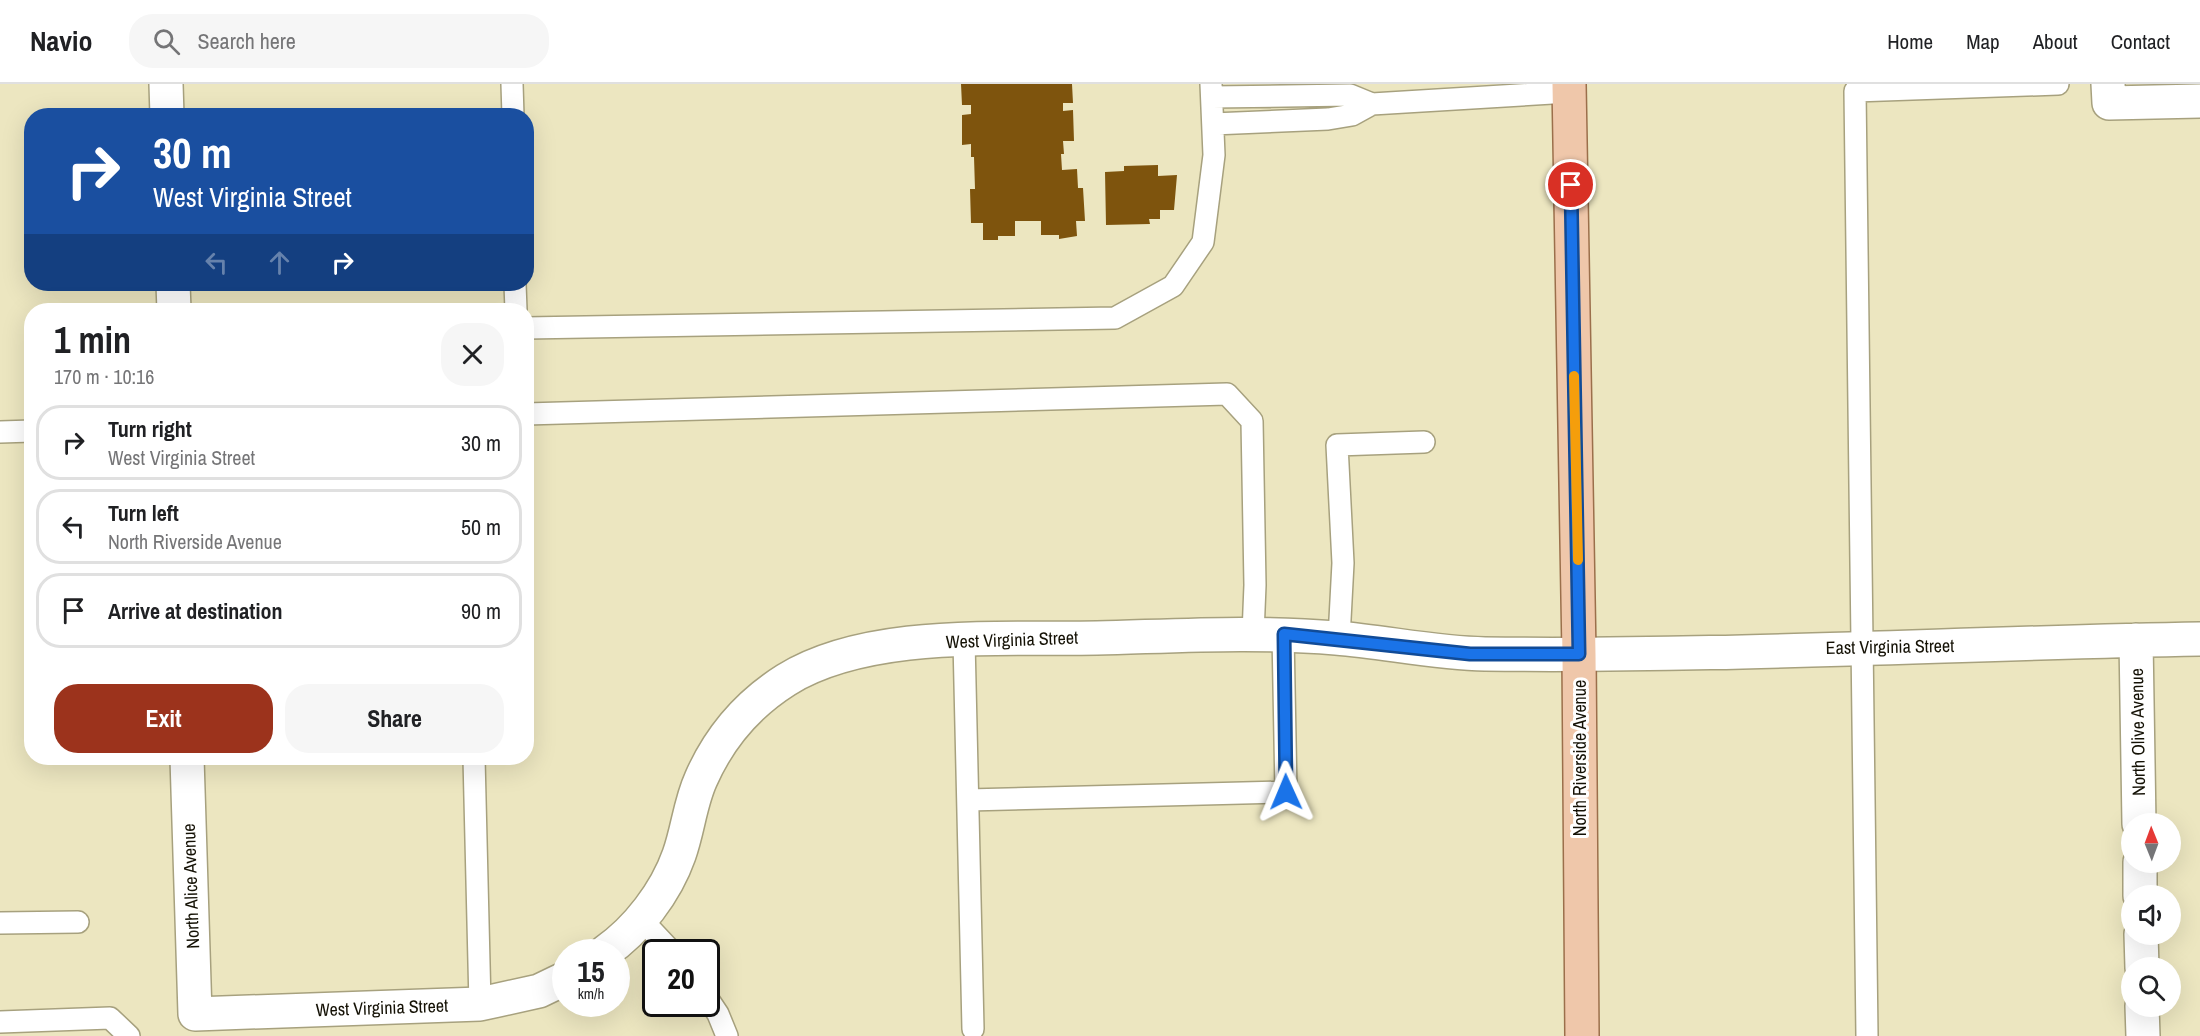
<!DOCTYPE html>
<meta charset="utf-8">
<style>
body{margin:0;font-family:"Archivo Narrow",sans-serif;background:#f6f6f6;color:#202124;height:100vh;display:flex;flex-direction:column;font-size:22px;white-space:nowrap}
*{box-sizing:border-box;margin:0}
p{font-size:20px;color:#757577}
.icon{flex:none;width:33px;height:33px;fill:none;stroke:currentColor;stroke-width:2;stroke-linecap:round;stroke-linejoin:round}
.map{position:relative;flex:1;overflow:hidden}
.panel{position:absolute;left:24px;top:219px;width:510px;height:462px;display:flex;flex-direction:column;background:#fff;border-radius:24px;box-shadow:0 6px 24px #0002}
.panel>*{flex:none}
.guide{position:absolute;left:24px;top:24px;width:510px;height:183px;border-radius:24px;box-shadow:0 6px 24px #0002;background:#1a4fa0;color:#fff;overflow:hidden}
.needle{width:39px;rotate:359deg}
.tools{position:absolute;left:2121px;top:729px;display:grid;gap:12px}
.tools a{display:grid;place-items:center;width:60px;height:60px;border-radius:50%;background:#fff;box-shadow:0 6px 24px #0002;font-size:30px}
.speed{position:absolute;left:552px;top:855px;display:flex;gap:12px;font-size:30px;font-weight:700;text-align:center}
.speed>*{display:grid;place-content:center;width:78px;height:78px;border-radius:50%;background:#fff;box-shadow:0 6px 24px #0002;line-height:1}
.speed small{font-size:15px;font-weight:400}
.speed .limit{border:3px solid #111;border-radius:9px;background:#fff;color:#111}
.pin{position:absolute;display:grid;place-items:center;width:51px;height:51px;color:#fff;margin:-26px;border:3px solid #fff;border-radius:50%;box-shadow:0 2px 6px #0007}
.me{position:absolute;width:66px;margin:-33px;rotate:359deg;stroke-linejoin:round;filter:drop-shadow(0 0 4px #0008)}
.turn{display:flex;align-items:center;gap:21px;height:126px;padding:0 30px;font-size:27px}
.turn .icon{width:78px;height:78px;stroke-width:2.5}
.turn b{display:block;font-size:42px;line-height:51px}
.lanes{display:flex;align-items:center;height:57px;padding:0 30px;background:#0003;justify-content:center;gap:30px;direction:ltr}
.lanes .off{opacity:.35}
.round{display:grid;place-items:center;flex:none;width:63px;height:63px;border-radius:24px;background:#f6f6f6}
.summary{display:flex;align-items:center;justify-content:space-between;height:102px;padding:0 30px}
h1{font-size:36px;font-weight:800;line-height:45px}
.cta{display:flex;gap:12px;margin-top:auto;padding:12px 30px}
.cta a{flex:1;height:69px;border-radius:24px;background:#9c331c;color:#fff;font-size:24px;font-weight:800;line-height:69px;text-align:center}
.cta a+a{background:#f6f6f6;color:#202124}
ul{padding:0;list-style:none}
li{display:flex;align-items:center;gap:18px;height:75px;margin:0 12px 9px;padding:0 18px;border:3px solid #e0e0e0;border-radius:24px}
li div{flex:1}
li b{display:block;font-size:22px}
li em{font-style:normal}
header{display:flex;align-items:center;gap:36px;box-sizing:border-box;height:84px;padding:0 30px;background:#fff;border-bottom:2px solid #e0e0e0}
header strong{font-size:28px}
nav{display:flex;gap:33px;margin-inline-start:auto;font-size:21px}
.search{width:420px;height:54px;background:#f6f6f6;display:flex;align-items:center;gap:15px;box-sizing:border-box;padding:0 21px;border-radius:24px;color:#757577;font-size:22px}
.map>svg:first-child{display:block}
.building{fill:#7e540d}
.lines{fill:none;stroke-linecap:round;stroke-linejoin:round}
.lane-casing{stroke:#a7a17e;stroke-width:24}
.street-casing{stroke:#a7a17e;stroke-width:36}
.primary-casing{stroke:#9b6f4b;stroke-width:36}
.lane{stroke:#fff;stroke-width:21}
.street{stroke:#fff;stroke-width:33}
.primary{stroke:#efc7aa;stroke-width:33}
.route-casing{stroke:#114b97;stroke-width:15}
.route{stroke:#1a73e8;stroke-width:10}
.slow{stroke:#f59e0b;stroke-width:10}
.labels{text-anchor:middle;stroke-width:6;stroke-linejoin:round;paint-order:stroke}
.street-label{font-size:18px;fill:#141105;stroke:#fff}
</style>
<header>
<strong>Navio</strong>
<div class="search"><svg class="icon" aria-label="search" viewBox="0 0 24 24"><circle cx="10" cy="10" r="6"/><path d="M15 15l6 6"/></svg>Search here</div>
<nav><a>Home</a><a>Map</a><a>About</a><a>Contact</a></nav>
</header>
<div class="map">
<svg width="2200" height="952" viewBox="0 0 2200 952">
<rect width="100%" height="100%" fill="#ece6c0"/>
<path class="building" d="M961,0H1072L1073,19H1063V27L1073,26L1074,57H1063L1064,70H1061L1062,86L1077,85L1078,104H1083L1085,137H1076L1077,152L1059,155V151H1041V137H1015V152H998V156H983V139H971L970,105H975L974,73H971V60L962,61V31L971,30V21H962Z
M1158,81V92L1177,91L1174,126H1160V135H1149L1150,140L1106,141L1105,88L1124,87V82Z"/>
<g class="lines">
<g class="lane-casing">
<path id="lane" d="M512,0L513,32
M1212,13L1350,11L1372,20
M1213,40L1328,35L1352,31L1372,20L1569,8
M515,200L516,226
M526,244L1115,234L1173,202L1203,158L1214,71L1211,0
M526,330L1227,310L1252,337L1255,501L1253,550
M0,348L32,347
M1339,554L1343,479L1337,361L1424,358
M964,557L973,945
M474,674L480,920
M968,716L1286,708L1283,550
M641,835L672,868
M0,839L78,838
M706,912L718,930L727,952
M0,938L110,934L129,952
M1867,952L1855,7L2058,0"/>
</g>
<g class="street-casing">
<path id="street" d="M166,0L167,32
M2108,0L2109,19L2200,17
M173,200L174,226
M2136,556L2139,740
M187,674L195,930L480,920L539,907L566,894
M2140,778V812
M2141,850L2142,884
M605,868C637,846 666,808 679,771C688,746 690,719 701,695C719,654 748,620 786,596C868,545 1003,556 1097,554C1177,552 1256,547 1336,554C1385,558 1435,569 1485,570C1723,573 1962,559 2200,555
M2142,922L2143,952"/>
</g>
<g class="primary-casing">
<path id="primary" d="M1569,0L1579,570L1582,952"/>
</g>
<use href="#lane" class="lane"/>
<use href="#street" class="street"/>
<use href="#primary" class="primary"/>
</g>
<g class="lines">
<g class="route-casing">
<path id="route" d="M1286,708L1284,550L1470,570H1579L1571,101"/>
</g>
<use href="#route" class="route"/>
<path class="slow" d="M1574,292L1578,476"/>
</g>
<g class="labels">
<g class="street-label">
<text transform="translate(1012 556) rotate(-2)" y="6">West Virginia Street</text>
<text transform="translate(1890 563) rotate(-1)" y="6">East Virginia Street</text>
<text transform="translate(2138 648) rotate(-91)" y="6">North Olive Avenue</text>
<text transform="translate(1580 674) rotate(-90)" y="6">North Riverside Avenue</text>
<text transform="translate(191 802) rotate(-92)" y="6">North Alice Avenue</text>
<text transform="translate(382 924) rotate(-2)" y="6">West Virginia Street</text>
</g>
</g>
</svg>
<div class="tools">
<a><svg class="needle" viewBox="-14 -14 28 28"><path d="M0-13l5 13h-10z" fill="#e53935"/><path d="M0 13l5-13h-10z" fill="#757577"/></svg></a>
<a><svg class="icon" aria-label="sound" viewBox="0 0 24 24"><path d="M4 9h4l5-4v14l-5-4H4zM17 9q2 3 0 6"/></svg></a>
<a><svg class="icon" aria-label="search" viewBox="0 0 24 24"><circle cx="10" cy="10" r="6"/><path d="M15 15l6 6"/></svg></a>
</div>
<div class="speed"><div>15<small>km/h</small></div><div class="limit">20</div></div>
<div class="pin" style="left:1571px;top:101px;background:#d93025"><svg class="icon" aria-label="arrive" viewBox="0 0 24 24"><path d="M6 21V4h12l-3 4 3 4H6"/></svg></div>
<svg class="me" style="left:1286px;top:708px" viewBox="-20 -20 40 40"><path d="M0-17L14 15 0 8-14 15z" fill="#1a73e8" stroke="#fff" stroke-width="4"/></svg>
<div class="guide">
<div class="turn"><svg class="icon" aria-label="right" viewBox="0 0 24 24"><path d="M7 20v-9h11M14 6l5 5-5 5"/></svg><div><b>30 m</b>West Virginia Street</div></div>
<div class="lanes"><svg class="icon off" aria-label="left" viewBox="0 0 24 24"><path d="M17 20v-9H6M10 6l-5 5 5 5"/></svg><svg class="icon off" aria-label="ahead" viewBox="0 0 24 24"><path d="M12 20V5M6 11l6-6 6 6"/></svg><svg class="icon" aria-label="right" viewBox="0 0 24 24"><path d="M7 20v-9h11M14 6l5 5-5 5"/></svg></div>
</div>
<section class="panel">
<div class="summary"><div><h1>1 min</h1><p>170 m · 10:16</p></div><a class="round"><svg class="icon" aria-label="close" viewBox="0 0 24 24"><path d="M6 6l12 12M18 6L6 18"/></svg></a></div>
<ul>
<li><svg class="icon" aria-label="right" viewBox="0 0 24 24"><path d="M7 20v-9h11M14 6l5 5-5 5"/></svg><div><b>Turn right</b><p>West Virginia Street</p></div><em>30 m</em></li>
<li><svg class="icon" aria-label="left" viewBox="0 0 24 24"><path d="M17 20v-9H6M10 6l-5 5 5 5"/></svg><div><b>Turn left</b><p>North Riverside Avenue</p></div><em>50 m</em></li>
<li><svg class="icon" aria-label="arrive" viewBox="0 0 24 24"><path d="M6 21V4h12l-3 4 3 4H6"/></svg><div><b>Arrive at destination</b></div><em>90 m</em></li>
</ul>
<div class="cta"><a>Exit</a><a>Share</a></div>
</section>
</div>
